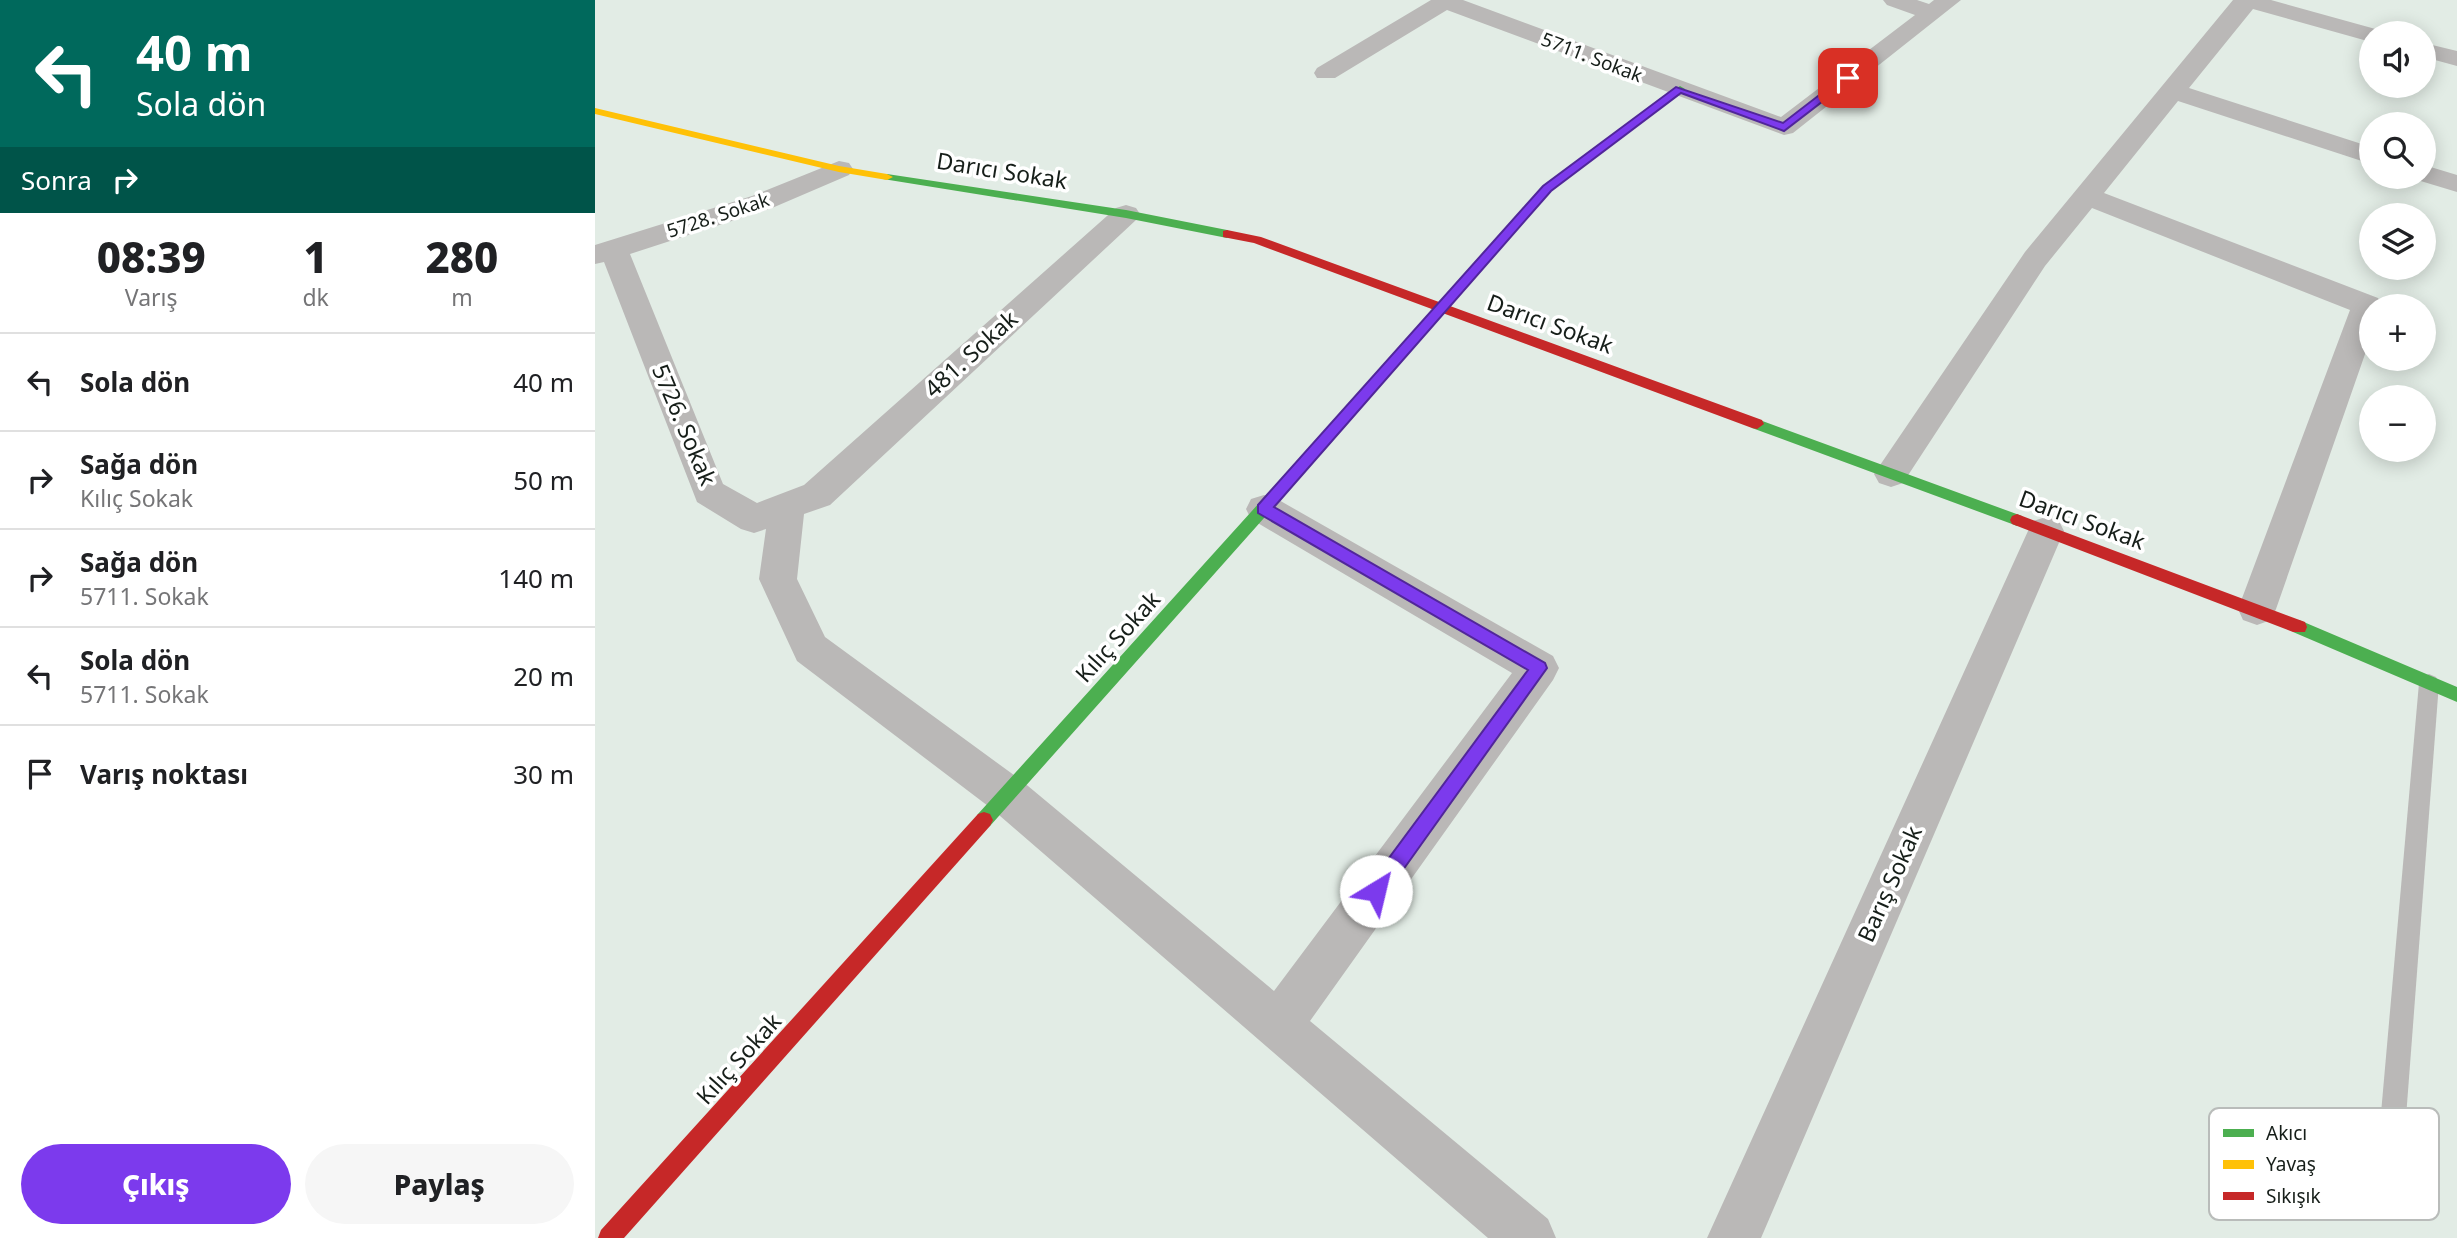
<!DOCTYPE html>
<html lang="tr">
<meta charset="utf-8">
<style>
body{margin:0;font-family:"Noto Sans",sans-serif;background:#f6f6f6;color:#202124;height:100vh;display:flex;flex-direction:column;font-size:26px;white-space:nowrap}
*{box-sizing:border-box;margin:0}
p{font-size:23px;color:#757577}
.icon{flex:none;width:38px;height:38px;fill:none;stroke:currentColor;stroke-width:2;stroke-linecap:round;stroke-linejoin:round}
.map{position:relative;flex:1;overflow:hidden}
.side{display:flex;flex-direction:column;background:#fff;width:595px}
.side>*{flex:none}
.banner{background:#00695c;color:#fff;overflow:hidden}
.buttons{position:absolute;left:1764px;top:21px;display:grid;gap:14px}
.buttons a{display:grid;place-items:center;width:77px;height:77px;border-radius:50%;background:#fff;box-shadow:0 4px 18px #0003;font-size:35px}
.pin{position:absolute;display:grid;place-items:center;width:60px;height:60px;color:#fff;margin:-30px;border-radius:14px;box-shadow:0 4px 10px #0006}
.me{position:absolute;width:77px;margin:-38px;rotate:36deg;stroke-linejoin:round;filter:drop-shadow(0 0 5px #0008)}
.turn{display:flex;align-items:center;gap:24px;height:147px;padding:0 21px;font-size:32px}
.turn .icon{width:91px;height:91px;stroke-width:2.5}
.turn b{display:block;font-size:49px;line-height:60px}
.then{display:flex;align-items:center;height:66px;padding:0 21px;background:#0003;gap:14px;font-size:26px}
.eta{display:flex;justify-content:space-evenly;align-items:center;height:119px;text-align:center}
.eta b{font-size:42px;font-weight:800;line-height:49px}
.primary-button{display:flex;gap:14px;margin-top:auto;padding:14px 21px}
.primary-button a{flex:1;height:80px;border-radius:42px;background:#7c3aed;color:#fff;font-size:28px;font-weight:800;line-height:80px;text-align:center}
.primary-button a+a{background:#f6f6f6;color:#202124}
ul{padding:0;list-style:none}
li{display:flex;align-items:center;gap:21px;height:98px;padding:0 21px;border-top:2px solid #e0e0e0}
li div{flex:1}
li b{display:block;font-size:26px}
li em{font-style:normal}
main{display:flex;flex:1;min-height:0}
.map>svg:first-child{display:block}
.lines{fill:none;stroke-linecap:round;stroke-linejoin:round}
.lane{fill:#bab8b7;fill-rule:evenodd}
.street{fill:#bab8b7;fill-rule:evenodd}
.fast{fill:#4caf50;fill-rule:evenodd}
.slow{fill:#ffc107;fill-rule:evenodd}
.jam{fill:#c62828;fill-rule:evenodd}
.route{fill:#7c3aed;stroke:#51269a;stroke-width:2}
.labels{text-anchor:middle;stroke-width:7;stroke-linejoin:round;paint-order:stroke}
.far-street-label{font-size:19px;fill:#161e19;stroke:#fff}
.street-label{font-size:23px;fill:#161e19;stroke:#fff}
.key{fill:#fff;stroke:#b9bcba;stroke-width:2}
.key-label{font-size:19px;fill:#161e19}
</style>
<main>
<section class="side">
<div class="banner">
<div class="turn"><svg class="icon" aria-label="left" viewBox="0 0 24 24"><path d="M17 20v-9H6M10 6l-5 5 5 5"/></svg><div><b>40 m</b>Sola dön</div></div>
<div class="then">Sonra<svg class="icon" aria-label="right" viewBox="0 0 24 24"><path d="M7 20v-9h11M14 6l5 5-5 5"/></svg></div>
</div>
<div class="eta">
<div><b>08:39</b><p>Varış</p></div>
<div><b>1</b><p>dk</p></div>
<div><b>280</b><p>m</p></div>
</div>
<ul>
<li><svg class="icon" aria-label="left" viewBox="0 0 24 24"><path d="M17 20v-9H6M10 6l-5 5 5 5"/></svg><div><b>Sola dön</b></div><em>40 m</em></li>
<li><svg class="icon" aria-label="right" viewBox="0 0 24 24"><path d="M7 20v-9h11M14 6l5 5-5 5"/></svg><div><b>Sağa dön</b><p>Kılıç Sokak</p></div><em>50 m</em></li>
<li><svg class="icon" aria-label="right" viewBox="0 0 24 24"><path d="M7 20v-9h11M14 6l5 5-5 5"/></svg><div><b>Sağa dön</b><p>5711. Sokak</p></div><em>140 m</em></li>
<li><svg class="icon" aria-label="left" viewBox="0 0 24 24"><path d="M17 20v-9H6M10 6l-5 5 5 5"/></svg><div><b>Sola dön</b><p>5711. Sokak</p></div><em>20 m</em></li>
<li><svg class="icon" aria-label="arrive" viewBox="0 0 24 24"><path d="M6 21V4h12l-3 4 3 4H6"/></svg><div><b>Varış noktası</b></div><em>30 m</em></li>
</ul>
<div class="primary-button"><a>Çıkış</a><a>Paylaş</a></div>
</section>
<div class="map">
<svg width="1862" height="1238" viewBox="0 0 1862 1238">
<rect width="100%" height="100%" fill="#e2ece5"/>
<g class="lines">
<path class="lane" d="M1834,674L1841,677L1844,683L1807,1170L1803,1179L1794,1183L1785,1179L1781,1170L1824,683L1827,677Z"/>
<path class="street" d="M836,0H868L1186,117L1320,15L1292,5L1288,0H1322L1334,4L1339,0H1366L1198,133L1189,135L852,10L740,78H722L719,73L722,68Z
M1638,0H1676L1784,30L1787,33H1776V42L1658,9L1594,88L1776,147V164L1583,101L1509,193L1783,298L1787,305L1776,306V337L1681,609L1676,620L1662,625L1648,620L1643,609L1755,310L1497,208L1450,266L1308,483L1296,487L1284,483L1279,474L1430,252Z
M1829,43L1862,51V66L1829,57Z
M244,161L254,163L258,169L254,175L177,208L35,254L128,484L162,503L209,485L521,208L531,205L541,208L545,214L541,220L235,505L209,514L202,579L230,637L427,781L679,991L917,673L656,519L651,509L656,499L669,495L682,499L958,656L964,668L958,680L715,1021L953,1219L961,1238H893L397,809L202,661L164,579L171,529L159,533L146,529L102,502L9,262L0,264V245L157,196Z
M1829,165L1862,175V192L1819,179L1818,177H1829Z
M1451,517L1464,521L1469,531L1166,1238H1112L1433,531L1438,521Z"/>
<path class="fast" d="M1085,86L1090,89L1089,91L1015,146H1007V142Z
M292,174L531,210L632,230L638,234L632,238L531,218L288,179V175Z
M1162,419L1427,516L1429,520L1422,526L1417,524L1157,428L1155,424L1157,420Z
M736,428L743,433L741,437L395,826L389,828L383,826L380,820L383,814L731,429Z
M1704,620L1862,687V702L1698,632L1696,627L1698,622Z"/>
<path class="slow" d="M0,108L244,166L292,174L298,177L292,180L244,172L0,114Z
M1007,142L1016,144L956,190L741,437H731L729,433L731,429L948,186Z"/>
<path class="jam" d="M632,230L666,237L1167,420L1169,424L1162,429L1157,428L659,243L628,237V231Z
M1422,514L1710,622L1712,627L1710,632H1698L1417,524L1415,520L1417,516Z
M389,812L395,814L398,820L395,826L29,1238H3L6,1230L383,814Z"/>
</g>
<path class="route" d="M1249,76L1258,78L1189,131L1086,93L956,191L679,507L950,663L952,668L788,898L781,900L774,898L772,891L774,885L933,670L663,513V505L948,186L1081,87L1188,123Z"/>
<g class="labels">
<g class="far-street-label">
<text transform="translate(997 57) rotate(21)" y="7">5711. Sokak</text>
<text transform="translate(123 215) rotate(-18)" y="7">5728. Sokak</text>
</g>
<g class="street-label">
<text transform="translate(407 171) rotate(9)" y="8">Darıcı Sokak</text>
<text transform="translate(955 324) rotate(20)" y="8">Darıcı Sokak</text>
<text transform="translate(376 354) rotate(-42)" y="8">481. Sokak</text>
<text transform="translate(89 425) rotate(67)" y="8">5726. Sokak</text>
<text transform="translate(1487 520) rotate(20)" y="8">Darıcı Sokak</text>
<text transform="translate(523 637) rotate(-48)" y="8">Kılıç Sokak</text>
<text transform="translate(1295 884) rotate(-66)" y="8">Barış Sokak</text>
<text transform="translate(144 1059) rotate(-48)" y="8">Kılıç Sokak</text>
</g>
</g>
<rect x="1614" y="1108" width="230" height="112" rx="10" class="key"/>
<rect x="1628" y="1129" width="31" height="8" fill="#4caf50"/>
<rect x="1628" y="1160" width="31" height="9" fill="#ffc107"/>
<rect x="1628" y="1192" width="31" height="8" fill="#c62828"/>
<g class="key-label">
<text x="1671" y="1140">Akıcı</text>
<text x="1671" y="1171">Yavaş</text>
<text x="1671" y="1203">Sıkışık</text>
</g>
</svg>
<div class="buttons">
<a><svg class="icon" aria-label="sound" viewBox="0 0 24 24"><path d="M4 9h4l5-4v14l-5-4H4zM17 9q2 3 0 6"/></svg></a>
<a><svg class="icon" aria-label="search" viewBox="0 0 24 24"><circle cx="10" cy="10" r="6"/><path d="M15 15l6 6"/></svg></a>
<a><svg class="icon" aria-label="layers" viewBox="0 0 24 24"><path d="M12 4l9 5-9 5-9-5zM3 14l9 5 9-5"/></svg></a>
<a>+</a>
<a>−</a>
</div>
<div class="pin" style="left:1253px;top:78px;background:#d93025"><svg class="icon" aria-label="arrive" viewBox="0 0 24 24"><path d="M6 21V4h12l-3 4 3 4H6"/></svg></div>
<svg class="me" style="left:781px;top:891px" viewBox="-20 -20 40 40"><circle r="19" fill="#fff"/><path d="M0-13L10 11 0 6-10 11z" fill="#7c3aed"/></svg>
</div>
</main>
